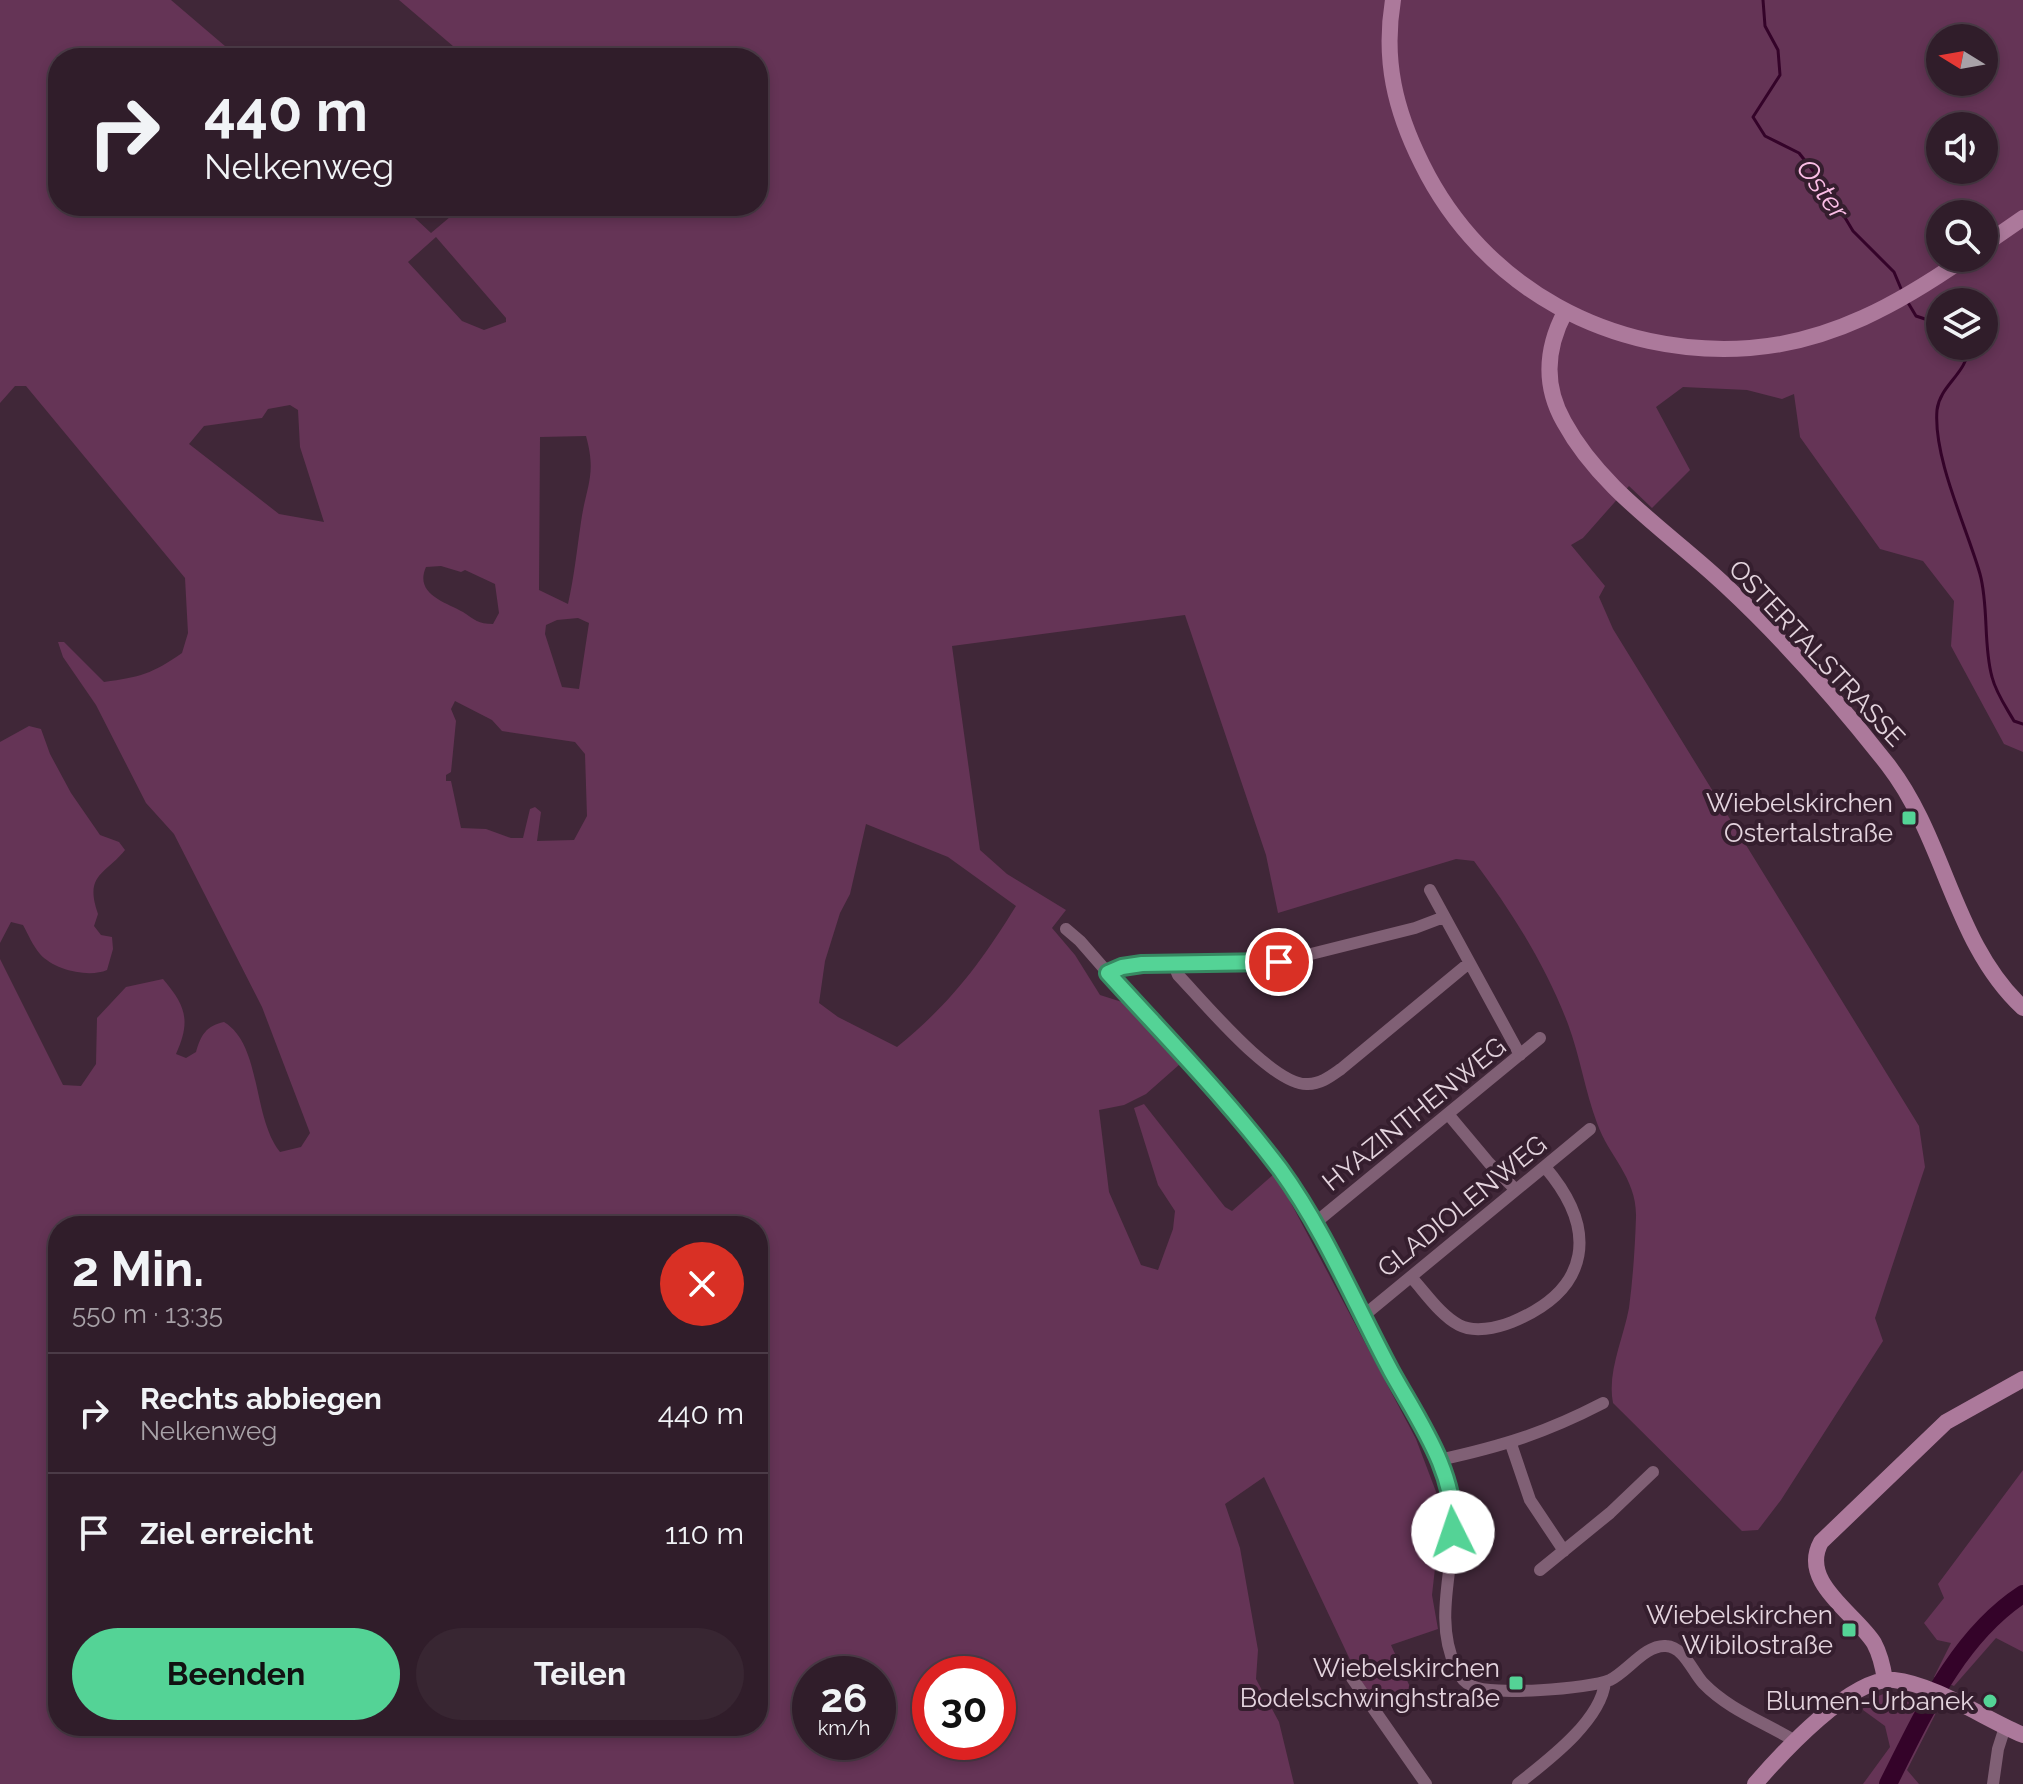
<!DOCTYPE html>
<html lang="de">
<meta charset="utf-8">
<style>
body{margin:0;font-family:Raleway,sans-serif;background:#382632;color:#f1f3f6;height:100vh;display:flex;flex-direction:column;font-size:30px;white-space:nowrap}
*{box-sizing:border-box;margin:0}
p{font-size:26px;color:#a8a2a8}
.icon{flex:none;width:44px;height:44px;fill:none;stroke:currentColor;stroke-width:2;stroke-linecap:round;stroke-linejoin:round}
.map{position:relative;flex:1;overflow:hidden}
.details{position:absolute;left:48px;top:1216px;width:720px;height:520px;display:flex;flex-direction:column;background:#301d2a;border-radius:32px;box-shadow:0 4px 12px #0003,0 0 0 2px #4b3b47}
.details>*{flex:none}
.top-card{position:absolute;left:48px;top:48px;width:720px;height:168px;border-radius:32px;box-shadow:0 4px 12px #0003,0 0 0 2px #4b3b47;background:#301d2a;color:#f1f3f6;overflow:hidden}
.needle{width:52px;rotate:281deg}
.fabs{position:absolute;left:1926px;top:24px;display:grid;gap:16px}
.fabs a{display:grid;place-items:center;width:72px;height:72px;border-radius:50%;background:#301d2a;box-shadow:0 4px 12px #0003,0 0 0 2px #4b3b47;font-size:40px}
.speed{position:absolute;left:792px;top:1656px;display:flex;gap:16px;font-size:40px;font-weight:700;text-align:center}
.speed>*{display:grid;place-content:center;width:104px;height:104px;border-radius:50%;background:#301d2a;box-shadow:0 4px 12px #0003,0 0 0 2px #4b3b47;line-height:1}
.speed small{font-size:20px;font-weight:400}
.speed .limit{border:12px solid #d22;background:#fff;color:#111}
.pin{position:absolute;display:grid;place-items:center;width:68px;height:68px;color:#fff;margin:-34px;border:4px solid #fff;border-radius:50%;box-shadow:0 2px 8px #0007}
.me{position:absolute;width:88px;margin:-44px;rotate:356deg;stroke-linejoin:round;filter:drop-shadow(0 0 6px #0008)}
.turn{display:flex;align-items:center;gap:28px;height:168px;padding:0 24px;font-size:36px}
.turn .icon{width:104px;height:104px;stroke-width:2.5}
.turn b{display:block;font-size:56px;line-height:68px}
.round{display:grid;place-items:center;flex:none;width:84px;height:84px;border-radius:42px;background:#382632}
.head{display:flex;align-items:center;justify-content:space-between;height:136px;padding:0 24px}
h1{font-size:48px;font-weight:700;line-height:60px}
.button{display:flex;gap:16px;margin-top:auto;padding:16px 24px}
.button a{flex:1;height:92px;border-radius:48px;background:#54d396;color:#111;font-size:32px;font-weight:700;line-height:92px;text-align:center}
.button a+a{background:#382632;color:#f1f3f6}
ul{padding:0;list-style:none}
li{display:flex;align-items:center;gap:24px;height:120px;padding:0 24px;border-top:2px solid #4b3b47}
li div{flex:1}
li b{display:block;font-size:30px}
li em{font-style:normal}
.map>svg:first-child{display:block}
.green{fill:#653456;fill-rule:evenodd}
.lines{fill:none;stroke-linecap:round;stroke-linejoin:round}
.stream{stroke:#340329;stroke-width:3}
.river{stroke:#340329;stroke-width:18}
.street{stroke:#806075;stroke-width:12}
.secondary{stroke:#ac799b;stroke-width:16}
.route-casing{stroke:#378962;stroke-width:20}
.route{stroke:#54d396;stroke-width:14}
.poi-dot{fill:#54d396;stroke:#351e2e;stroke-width:3}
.labels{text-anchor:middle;stroke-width:8;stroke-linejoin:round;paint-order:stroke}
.street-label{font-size:26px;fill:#e4d4de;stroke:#351e2e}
.poi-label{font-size:26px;fill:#e4d4de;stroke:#351e2e;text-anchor:end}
.water-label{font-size:28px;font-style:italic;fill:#fbbee6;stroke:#351e2e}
</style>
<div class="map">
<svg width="2023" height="1784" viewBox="0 0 2023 1784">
<rect width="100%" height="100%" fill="#402738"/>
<path class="green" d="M0,0H171L239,58H58V206H402L431,233L463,206H758V58H467L399,0H2023V752L2004,744L1951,646L1954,601L1923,561L1880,549L1800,437L1794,394L1782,399L1747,390L1683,387L1656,407L1690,470L1652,508L1629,486L1583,538L1571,545L1605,586L1599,597L1613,629L1919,1126L1925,1167L1875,1318L1883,1341L1781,1500L1758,1530L1742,1531L1613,1403C1607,1372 1623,1340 1629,1308C1633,1278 1635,1247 1636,1217C1637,1178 1609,1157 1597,1123C1585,1091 1580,1056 1568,1024C1545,964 1512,912 1474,861L1456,859L1278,913L1266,855L1185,615L952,646L980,850L1007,874L1066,910L1052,928L1075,955L1100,995L1122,1002L1180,1064L1146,1094L1124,1105L1099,1110L1109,1192L1141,1265L1158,1270L1173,1229L1175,1211L1158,1185L1134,1108L1144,1104L1225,1207L1232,1211L1275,1173L1416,1439L1446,1518L1435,1568L1432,1595L1438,1629L1391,1645L1415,1698L1388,1709L1361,1683L1264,1477L1225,1504L1240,1548L1258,1650L1256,1679L1279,1722L1294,1784H0V959L63,1085L81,1086L96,1064L97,1018L126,987L163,979C186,1006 191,1021 176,1054L186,1058L196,1052C201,1035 206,1026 224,1022C262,1045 252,1117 280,1152L301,1147L310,1133L262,1007L174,834L146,803L96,705L63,657L58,642H64L104,682C140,677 152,674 182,653L188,633L185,578L26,386H15L0,403ZM1940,38H1984V82H1940ZM1940,126H1984V170H1940ZM1940,214H1984V258H1940ZM436,237L506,318V322L484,330L462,321L408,262ZM1940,302H1984V346H1940ZM290,405L298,410L300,447L324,522L279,514L189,444L204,426L262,418L268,409ZM586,436C597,475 586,486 581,522C577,549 574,578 568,604L539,590L540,437ZM441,566L461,572L465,570L495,584L499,613L493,624C478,624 475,620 463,612C445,602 414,594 426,567ZM578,618L589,623L579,689L562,687L545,634L546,625L557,620ZM455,701L492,720L502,731L575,742L585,754L587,816L574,840L537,841L541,812L535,807L530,809L523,838H511L486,829L461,828L451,781H446V775L451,772L456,721L451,709ZM866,824L948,857L1016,906C980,964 951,1003 897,1047L838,1017L819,1003L825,961L840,913L850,894ZM58,1226H758V1726H58ZM810,1674H878V1742H810ZM930,1674H998V1742H930Z
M29,726L41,729L50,754L71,793L100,835L119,842L125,850C105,875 84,874 98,914L94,926L101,935L112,937L113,949L107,970C89,978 54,970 40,954C33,946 28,934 23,925L11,922L0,943V742Z
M2023,1470V1652L1996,1638L1954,1686L1934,1677L1951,1643L1937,1640L1924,1623L1944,1598L1938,1584Z
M1888,1692L1916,1698L1938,1709L1907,1770L1919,1784H1863L1890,1747L1885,1726L1863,1710L1864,1702Z"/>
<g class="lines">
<path class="stream" d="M1763,0L1765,26L1778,50L1780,75L1753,117L1765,136L1799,153L1829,191L1853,231L1894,272L1902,291
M1907,301L1916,316L1940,324
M1968,346C1969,373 1940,384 1937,410C1933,458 1967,528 1980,574C1989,607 1983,645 1992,677C1996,693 2006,707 2014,721L2023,724"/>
<path class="river" d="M1888,1784C1922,1717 1957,1637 2023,1594"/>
<path class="street" d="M1430,890L1520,1055
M1066,929L1080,941L1280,1170L1315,1223L1439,1460C1446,1479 1454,1498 1454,1518C1454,1568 1433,1620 1456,1668C1459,1675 1464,1683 1472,1686C1491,1696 1589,1689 1610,1680C1627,1672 1646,1644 1666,1646C1684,1647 1692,1671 1703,1683C1729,1710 1764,1722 1795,1741
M1173,963L1178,975C1203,1001 1274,1087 1308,1084C1321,1084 1331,1076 1341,1069L1469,963
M1108,973L1142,964L1279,962L1415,928L1444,917
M1448,1114L1489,1163L1516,1190
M1315,1223L1540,1038
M1411,1277C1425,1292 1440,1315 1459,1325C1474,1333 1497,1328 1512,1322C1592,1289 1598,1229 1545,1167
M1362,1317L1590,1129
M1511,1444L1530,1500L1564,1551
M1439,1460C1503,1446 1545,1433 1603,1403
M1540,1570L1610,1513L1653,1472
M1352,1678L1426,1784
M1518,1784C1547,1761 1601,1721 1605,1682
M1993,1784L1998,1749L2005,1727"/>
<path class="secondary" d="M1393,0C1383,60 1395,110 1422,164C1483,288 1612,358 1750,348C1831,342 1900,303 1965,258
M1984,245L2023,218
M1565,312C1546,348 1543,385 1564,422C1601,490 1670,533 1725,585C1781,637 1841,705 1888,765C1946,840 1953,943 2023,1008
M1885,1680C1883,1667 1880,1654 1874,1643C1855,1613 1799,1582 1821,1542L1946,1422L2023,1379
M1755,1784C1781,1754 1852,1676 1894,1680C1934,1684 1985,1719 2023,1735"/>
</g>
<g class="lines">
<g class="route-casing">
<path id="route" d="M1279,962L1142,964L1122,967L1108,973C1166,1037 1228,1100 1280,1169C1325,1231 1355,1304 1391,1371C1418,1420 1457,1473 1453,1532"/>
</g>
<use href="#route" class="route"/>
</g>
<g class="poi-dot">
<rect x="1901" y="810" width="16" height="16" rx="4"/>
<rect x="1841" y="1622" width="16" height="16" rx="4"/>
<rect x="1508" y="1675" width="16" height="16" rx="4"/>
<circle cx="1990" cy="1701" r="8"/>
</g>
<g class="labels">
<g class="street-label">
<text transform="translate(1817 653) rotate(47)" y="9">OSTERTALSTRASSE</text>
<text transform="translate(1414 1114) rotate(-39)" y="9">HYAZINTHENWEG</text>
<text transform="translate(1462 1206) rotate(-39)" y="9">GLADIOLENWEG</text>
</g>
<g class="poi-label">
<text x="1893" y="812">Wiebelskirchen<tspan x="1893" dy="30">Ostertalstraße</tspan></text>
<text x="1833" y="1624">Wiebelskirchen<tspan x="1833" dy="30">Wibilostraße</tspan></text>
<text x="1500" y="1677">Wiebelskirchen<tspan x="1500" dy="30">Bodelschwinghstraße</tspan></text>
<text x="1974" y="1710">Blumen-Urbanek</text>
</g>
<g class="water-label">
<text transform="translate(1823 189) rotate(54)" y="10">Oster</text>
</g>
</g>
</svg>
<div class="fabs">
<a><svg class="needle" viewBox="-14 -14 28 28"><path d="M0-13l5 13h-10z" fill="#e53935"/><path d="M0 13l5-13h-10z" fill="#a8a2a8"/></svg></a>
<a><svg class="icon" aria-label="sound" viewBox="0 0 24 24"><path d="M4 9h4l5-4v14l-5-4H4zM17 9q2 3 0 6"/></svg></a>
<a><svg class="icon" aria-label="search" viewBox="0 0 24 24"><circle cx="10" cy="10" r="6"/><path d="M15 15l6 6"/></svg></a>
<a><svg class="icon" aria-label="layers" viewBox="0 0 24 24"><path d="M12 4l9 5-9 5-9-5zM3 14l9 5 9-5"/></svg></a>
</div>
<div class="speed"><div>26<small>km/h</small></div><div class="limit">30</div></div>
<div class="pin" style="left:1279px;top:962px;background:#d93025"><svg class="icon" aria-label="arrive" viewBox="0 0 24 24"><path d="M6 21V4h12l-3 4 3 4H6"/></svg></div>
<svg class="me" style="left:1453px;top:1532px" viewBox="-20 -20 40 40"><circle r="19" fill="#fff"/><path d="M0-13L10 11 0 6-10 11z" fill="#54d396"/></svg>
<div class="top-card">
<div class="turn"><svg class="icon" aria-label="right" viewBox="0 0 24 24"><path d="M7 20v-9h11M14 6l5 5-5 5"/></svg><div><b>440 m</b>Nelkenweg</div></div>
</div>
<section class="details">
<div class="head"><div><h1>2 Min.</h1><p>550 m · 13:35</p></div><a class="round" style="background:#d93025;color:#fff"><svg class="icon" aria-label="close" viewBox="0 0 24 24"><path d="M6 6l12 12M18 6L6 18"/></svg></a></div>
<ul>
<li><svg class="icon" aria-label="right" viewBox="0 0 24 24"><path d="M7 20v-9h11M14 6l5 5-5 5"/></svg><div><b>Rechts abbiegen</b><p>Nelkenweg</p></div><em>440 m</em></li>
<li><svg class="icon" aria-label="arrive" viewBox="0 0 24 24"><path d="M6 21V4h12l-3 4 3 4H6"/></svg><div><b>Ziel erreicht</b></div><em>110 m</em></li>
</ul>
<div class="button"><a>Beenden</a><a>Teilen</a></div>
</section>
</div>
